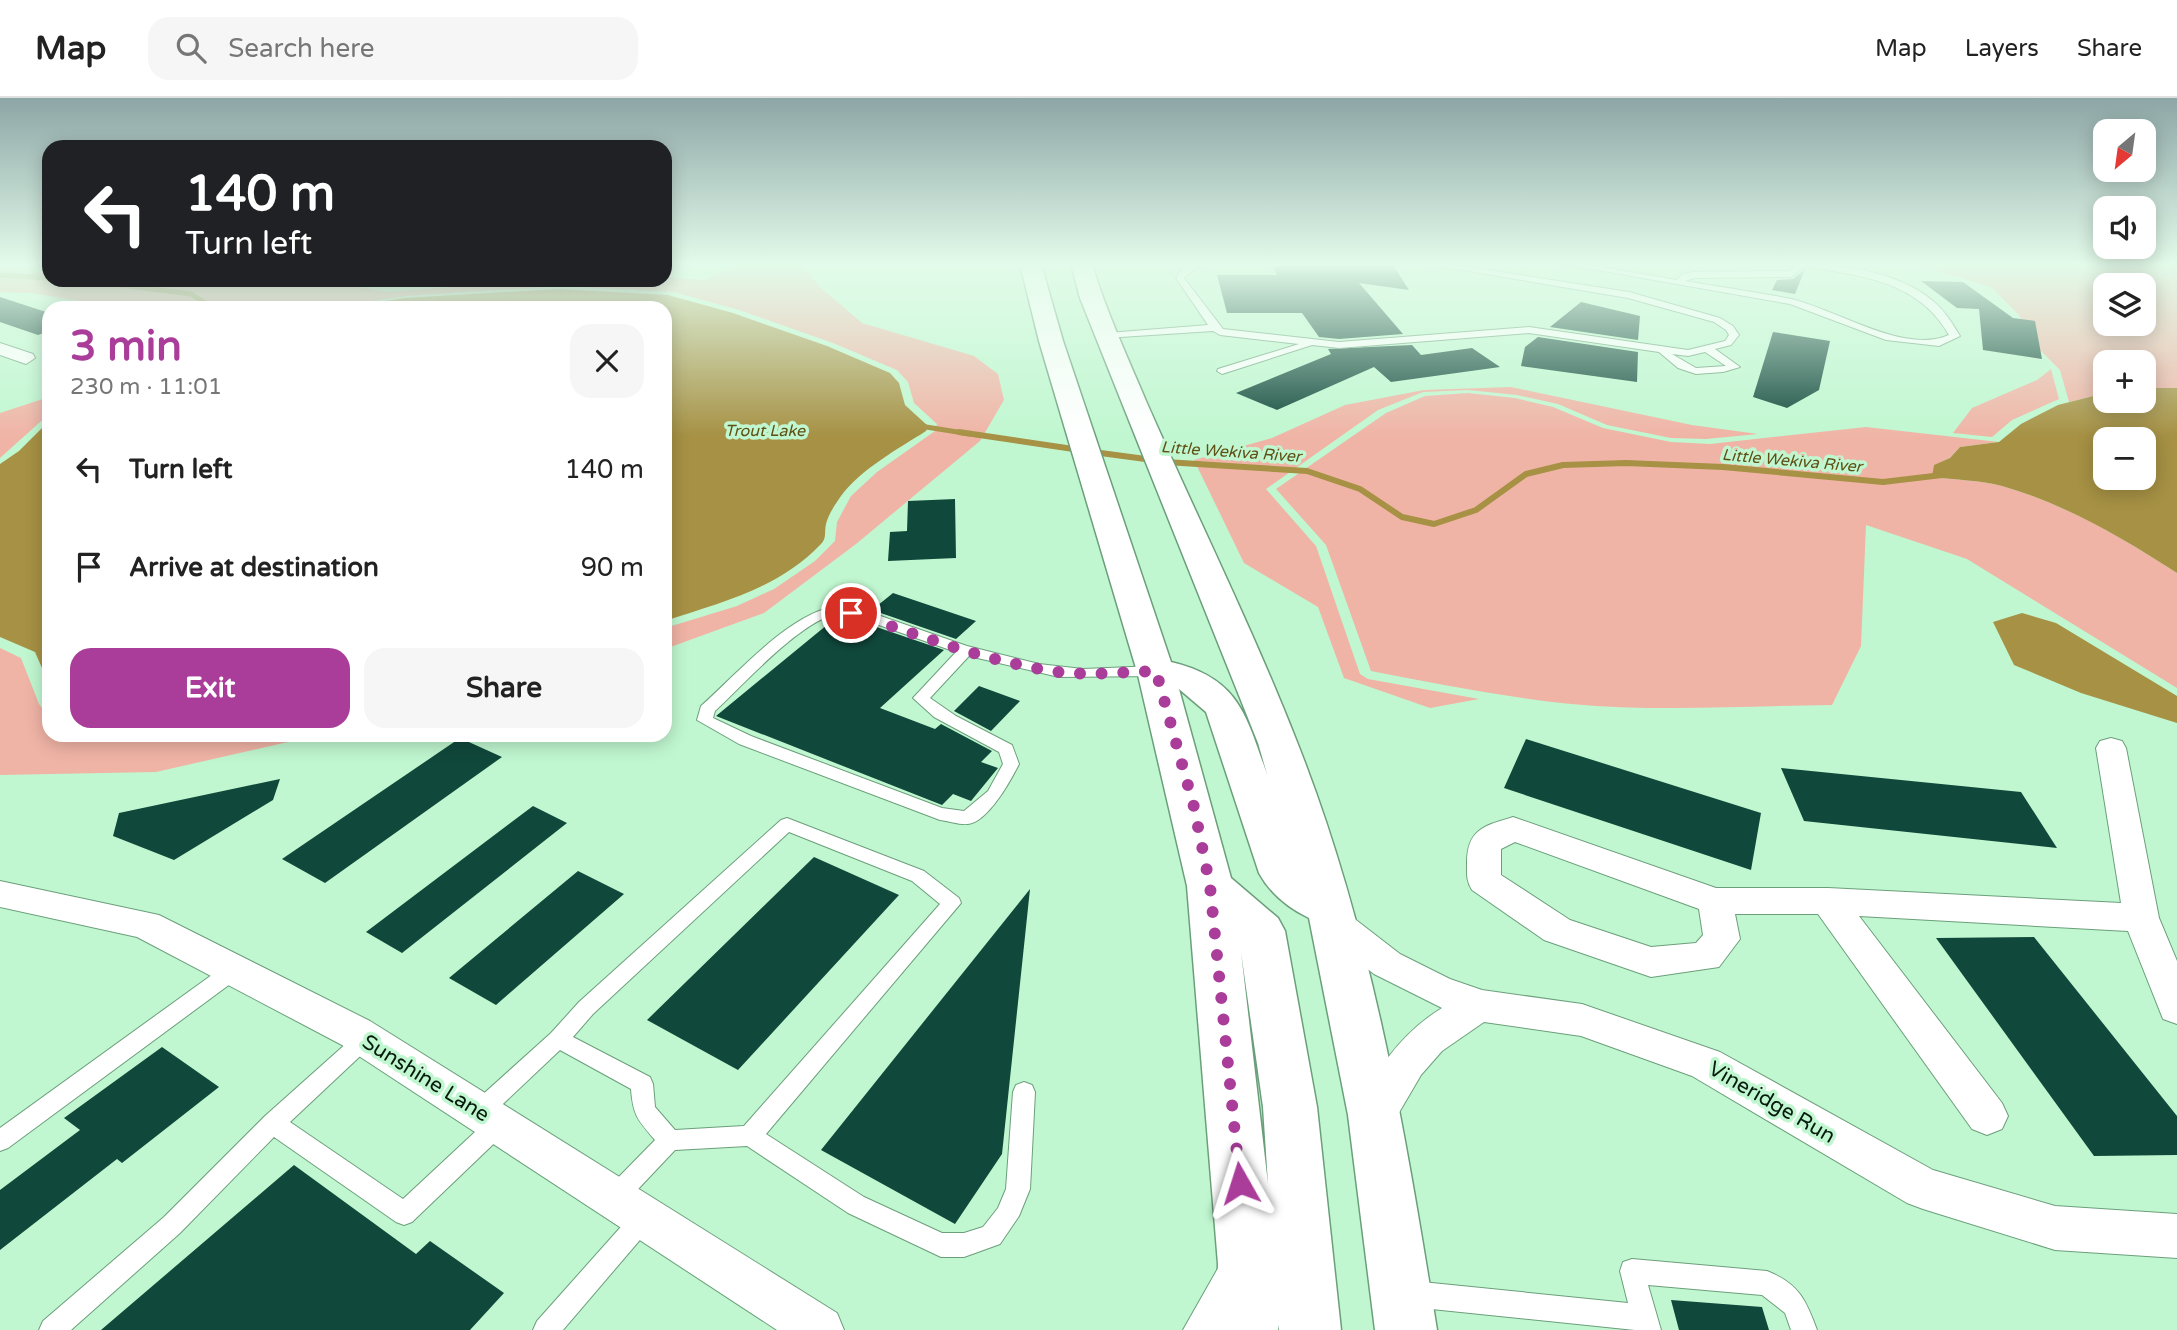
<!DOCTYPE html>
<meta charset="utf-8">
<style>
body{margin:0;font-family:"Varela Round",sans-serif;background:#f6f6f6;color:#222;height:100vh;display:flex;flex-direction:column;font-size:26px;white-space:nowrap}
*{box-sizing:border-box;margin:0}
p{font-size:23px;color:#767676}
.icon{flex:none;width:38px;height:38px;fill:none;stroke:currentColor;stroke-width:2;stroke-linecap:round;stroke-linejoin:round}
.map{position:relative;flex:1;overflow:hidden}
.sheet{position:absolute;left:42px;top:203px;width:630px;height:441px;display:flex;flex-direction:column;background:#fff;border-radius:21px;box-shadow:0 4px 18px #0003}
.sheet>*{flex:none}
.guide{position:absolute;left:42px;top:42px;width:630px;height:147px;border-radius:21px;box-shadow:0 4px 18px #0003;background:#202124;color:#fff;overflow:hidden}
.needle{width:46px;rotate:209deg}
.controls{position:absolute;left:2093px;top:21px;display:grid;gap:14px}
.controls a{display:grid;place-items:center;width:63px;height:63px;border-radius:14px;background:#fff;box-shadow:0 4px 18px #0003;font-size:35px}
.pin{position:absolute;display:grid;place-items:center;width:60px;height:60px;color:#fff;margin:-30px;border:4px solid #fff;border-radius:50%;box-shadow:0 2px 7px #0007}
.me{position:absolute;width:77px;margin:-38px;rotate:354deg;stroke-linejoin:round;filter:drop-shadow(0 0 5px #0008)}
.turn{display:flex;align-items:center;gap:24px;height:147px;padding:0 28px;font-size:32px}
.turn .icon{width:91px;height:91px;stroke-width:2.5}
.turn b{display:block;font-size:49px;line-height:60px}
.round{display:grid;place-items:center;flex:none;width:74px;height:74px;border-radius:21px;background:#f6f6f6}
.summary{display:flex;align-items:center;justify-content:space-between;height:119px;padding:0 28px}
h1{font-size:42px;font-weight:700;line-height:52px;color:#aa3c9a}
.cta{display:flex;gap:14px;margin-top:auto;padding:14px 28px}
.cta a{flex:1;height:80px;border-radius:21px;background:#aa3c9a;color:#fff;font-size:28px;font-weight:700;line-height:80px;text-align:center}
.cta a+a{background:#f6f6f6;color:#222}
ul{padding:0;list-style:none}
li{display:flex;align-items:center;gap:21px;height:98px;padding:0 28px}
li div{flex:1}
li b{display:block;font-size:26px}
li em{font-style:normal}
header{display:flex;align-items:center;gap:42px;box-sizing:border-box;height:98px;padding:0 35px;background:#fff;border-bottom:2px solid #e0e0e0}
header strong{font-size:33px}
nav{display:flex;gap:38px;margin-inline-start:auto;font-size:24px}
.search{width:490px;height:63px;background:#f6f6f6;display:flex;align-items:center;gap:18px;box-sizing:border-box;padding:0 24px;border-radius:21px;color:#767676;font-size:26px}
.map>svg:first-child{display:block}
.green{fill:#f0b4a6;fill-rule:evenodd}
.water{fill:#a69144;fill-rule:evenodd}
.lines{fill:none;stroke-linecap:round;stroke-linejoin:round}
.stream-far1{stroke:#a69144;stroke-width:5}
.stream{stroke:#a69144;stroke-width:6}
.building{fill:#10483b}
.service-casing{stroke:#6b9f7b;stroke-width:2}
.minor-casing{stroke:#6b9f7b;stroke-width:2}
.primary-casing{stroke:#6b9f7b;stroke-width:3}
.service{fill:#fff;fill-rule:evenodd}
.minor{fill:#fff;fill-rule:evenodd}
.primary{fill:#fff;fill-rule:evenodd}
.route{stroke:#aa3c9a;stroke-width:12;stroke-dasharray:0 21.6}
.labels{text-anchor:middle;stroke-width:7;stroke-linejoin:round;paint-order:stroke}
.far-water-label{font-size:16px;font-style:italic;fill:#5f5015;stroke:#c0f7d0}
.near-street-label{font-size:21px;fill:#061b0d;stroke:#c0f7d0}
</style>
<header>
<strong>Map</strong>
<div class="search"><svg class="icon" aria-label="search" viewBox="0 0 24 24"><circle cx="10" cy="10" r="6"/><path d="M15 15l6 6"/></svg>Search here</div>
<nav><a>Map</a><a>Layers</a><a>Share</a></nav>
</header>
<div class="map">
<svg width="2177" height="1232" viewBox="0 0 2177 1232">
<rect width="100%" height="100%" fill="#c0f7d0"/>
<path class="green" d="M739,166H800L819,188L862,225L974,258L998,276L1004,302L980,343L856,446L764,515L665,551V530L737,508L774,491L815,463L835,443L837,424L851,398L877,374L935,333L937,326L914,305L908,284L897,272L833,245L739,212L674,194L561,188L407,198L325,210H120L32,195L0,194V170L49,175V182L241,187L320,182L387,194L540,182H665V179L704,182Z
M1916,166H2177V290H2144V264H2105V295L2069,304L2060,272L2033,245L2019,217L1991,189ZM2105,187H2144V226H2105Z
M2051,271L2059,301L2012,322L1992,339L1953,335L1972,310L2037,282Z
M1511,289L1692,327L1758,336L1706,341L1671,340L1607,327L1558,306L1517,297L1468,292L1423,294L1378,312L1266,391L1316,448L1360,576L1368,581L1479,601L1430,610L1344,580L1318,509L1244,465L1194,362L1272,340L1345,307L1424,292Z
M1468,295L1515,300L1553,309L1603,330L1671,344L1710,346L1866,329L1999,344L1960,349L1950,360L1935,367L1932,379C1955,382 1980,382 2002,388C2065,406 2123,440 2177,475V590L1967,461L1866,427L1861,548L1832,607C1746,608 1657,614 1571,606C1504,599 1437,586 1371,573L1326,447L1276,391L1386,315L1425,298Z
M49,299V316L0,360V315Z
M0,550L21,560L39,606L49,618V637H319L156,674L0,677Z"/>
<path class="water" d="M559,191L668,197L733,215L827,248L890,275L899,285L905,307L928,328L926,333C898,351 861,371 841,398C836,405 828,417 826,426C824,434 827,440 821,446C778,491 722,504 665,523V210H340L405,200Z
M2144,290H2177V475C2123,440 2065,406 2002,388C1980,382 1955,382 1932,379L1934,367L1950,360L1960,349L1999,344L2021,326L2058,307L2105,295V303H2144ZM2105,341H2144V380H2105Z
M49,323V586L35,554L0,539V366L19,353Z
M2022,515L2056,525L2177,598V625L2081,595L2014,567L1993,524Z"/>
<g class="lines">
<path class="stream-far1" d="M0,177L49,180
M81,182L191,196L213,210
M920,328L970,336"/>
<path class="stream" d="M959,334L1080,352
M1093,354L1153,362
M1166,364L1307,373L1360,391L1402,419L1434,426L1476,412L1526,376L1563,367L1626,365L1723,369L1883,384L1942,377"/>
</g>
<path class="building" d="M1393,167L1409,192L1359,185L1403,236L1339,241L1319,239L1302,215H1227L1217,177H1277L1273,168Z
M1805,171L1795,196L1772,192L1777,182L1793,181Z
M1921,183L1963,184L2013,220L2035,223L2042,261L1983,252L1979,211L1957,210Z
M0,199L49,215V233L38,237L0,224Z
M1581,204L1640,218L1638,242L1550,229Z
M1773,234L1830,243L1819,292L1787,310L1753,299Z
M1538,239L1638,254L1637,284L1521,268L1525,249Z
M1412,247L1421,257L1472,250L1500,269L1391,284L1374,269L1277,312L1236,295L1331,256L1328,251Z
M955,401L956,460L888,463L890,434L907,433L908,403Z
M893,495L976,523L956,541L872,512Z
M833,522L852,529L859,523L944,552L880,610L935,631L941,626L992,653L981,664L998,670L971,703L953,696L942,707L716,618Z
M979,588L1020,603L991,633L954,613Z
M460,640L502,659L325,785L282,761Z
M1526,641L1761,715L1751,772L1504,690Z
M1781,670L2021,694L2057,750L1804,723Z
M280,681L273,702L174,762L113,738L119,715Z
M533,708L567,725L402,855L366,834Z
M814,759L899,797L738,972L647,922Z
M578,773L624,796L496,907L449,880Z
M1030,791L1002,1056L955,1126L821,1052Z
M2034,839L2177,1018V1057L2094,1058L1936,840Z
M162,949L219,989L122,1065L117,1061L0,1152V1092L80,1032L64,1020Z
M294,1067L416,1156L430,1143L504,1195L470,1232H101Z
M1671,1202L1762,1209L1769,1232H1679Z"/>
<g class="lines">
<g class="service-casing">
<path id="service" d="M1190,166H1201L1184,180L1223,231L1339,244L1529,229L1688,252L1725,243L1729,237L1726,232L1714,224L1628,200L1426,166H1449L1629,194L1720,220L1733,228L1739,237L1731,247L1715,251L1740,269L1723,274L1696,276L1678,270L1659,254L1529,235L1339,250L1312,247L1222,276L1217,273L1218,271L1299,246L1220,237L1213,233L1105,240L1103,238L1108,235L1208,227L1176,180L1182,171ZM1705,254L1726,268L1696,270L1672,256L1688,258Z
M1563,166H1584L1677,182L1682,176L1694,174L1789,173L1796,166C1840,166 1898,173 1933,203C1945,213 1952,225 1960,238L1939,248L1886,242L1790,206ZM1804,168C1860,178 1918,182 1949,237C1904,257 1836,211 1791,201C1756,194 1720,189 1685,183L1694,180L1791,179Z
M831,509L869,514L967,548L1039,566L1083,571L1156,568L1164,573L1156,578L1059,579L969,558L930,600L956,618L1012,647L1019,666C1011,682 988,724 968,726C960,727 949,723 940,722L739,646L697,622L701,608C737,576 784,521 831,509ZM832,517L859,520L956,554L913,600L934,619L999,654L1003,666L988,693L964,713L942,710L751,638L713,620L715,613C744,586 795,529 832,517Z
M787,720L924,773L959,800L961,805L766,1036L864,1099L942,1135H964L983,1129L998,1110L1006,1091L1013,994L1016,987L1024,984L1032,987L1035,994L1030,1091L1019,1118L1000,1146L964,1159H941L848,1115L747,1048L675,1052L623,1107L615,1110L607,1107L603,1099L607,1091L655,1042C638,1022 633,1018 631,991L560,952L487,1021L479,1024L471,1021L468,1014L471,1007L551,935L579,904L781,722ZM789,734L912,783L940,806L744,1028L675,1032L655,1009L653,986L650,979L573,939L593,916Z
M234,864L241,866L244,872L241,878L8,1050L0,1053V1030L227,866Z
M365,932L372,935L375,941L372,947L290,1024L403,1101L490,1020L498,1017L506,1020L509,1027L506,1034L412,1124L404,1127L396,1124L274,1039L180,1135L71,1232H39L43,1223L164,1119L265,1018L358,935Z
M643,1110L651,1113L655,1121L651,1129L563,1232H533L537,1223L635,1113Z
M1632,1161L1767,1173C1799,1186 1806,1202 1817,1232H1791L1785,1215L1762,1197L1648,1187L1661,1232H1635L1412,1209L1403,1205L1399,1196L1403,1187L1412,1183L1628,1205L1620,1173L1623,1164Z"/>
</g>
<g class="minor-casing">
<path id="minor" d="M0,245L33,256L35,260L26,266L0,257Z
M2111,640L2122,643L2126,650L2159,820L2177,863V926L2163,921L2128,833L1859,818L2002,1005L2008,1018L2002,1031L1987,1037L1972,1031L1818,816H1735L1740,841L1719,869L1651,879L1544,842L1472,792C1466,782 1467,776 1467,765C1467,732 1483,728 1513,719L1716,790H1828L2121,805L2096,650L2100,643ZM1515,744L1699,811L1703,837L1696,845L1651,849L1570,822L1501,777V751Z
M0,783L159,817L370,923L837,1215L844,1232H777L342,947L137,839L0,809Z
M1334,811L1347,815L1400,856L1450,881L1482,892L1582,906L1720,954L1933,1072L2055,1108L2177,1116V1160L2055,1152L1923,1111L1907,1105L1692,978L1581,938L1484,924L1442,953L1421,977L1390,1030L1375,1036L1360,1030L1354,1017C1374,974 1401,935 1442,910L1374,876L1321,835L1316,825L1321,815Z
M1238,1158L1255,1165L1261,1181L1234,1232H1183L1221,1165Z"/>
</g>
<g class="primary-casing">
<path id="primary" d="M1020,166H1041L1063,243L1171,564C1239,580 1246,617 1267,676L1258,645L1080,200L1071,166H1092C1106,213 1127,258 1146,303C1196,417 1252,529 1297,644C1372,833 1405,1033 1437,1232H1375L1348,1017L1309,820C1288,810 1270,795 1259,775L1206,614L1179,591L1231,780L1278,820L1285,833L1317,1009L1341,1232H1279L1278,1227V1232H1216L1218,1166L1187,788L1138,577L1039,243ZM1241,854L1263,1009L1268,1086Z"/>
</g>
<use href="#service" class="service"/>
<use href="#minor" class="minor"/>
<use href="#primary" class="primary"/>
</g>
<linearGradient id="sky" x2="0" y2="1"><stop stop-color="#8da6a6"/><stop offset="0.49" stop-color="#e3fbea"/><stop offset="1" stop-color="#e3fbea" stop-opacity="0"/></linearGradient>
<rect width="2177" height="339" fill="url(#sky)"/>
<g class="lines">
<path class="route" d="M851,515C920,537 987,564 1059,574C1090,578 1124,574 1156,573L1194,709L1210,788L1240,1085"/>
</g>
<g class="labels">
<g class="far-water-label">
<text x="765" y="338">Trout Lake</text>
<text transform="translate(1231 353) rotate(4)" y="6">Little Wekiva River</text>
<text transform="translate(1792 362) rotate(5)" y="6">Little Wekiva River</text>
</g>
<g class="near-street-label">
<text transform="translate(426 980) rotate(32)" y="7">Sunshine Lane</text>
<text transform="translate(1772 1004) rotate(30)" y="7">Vineridge Run</text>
</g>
</g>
</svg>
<div class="controls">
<a><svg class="needle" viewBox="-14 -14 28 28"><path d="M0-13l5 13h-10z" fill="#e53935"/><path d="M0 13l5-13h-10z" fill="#767676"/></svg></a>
<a><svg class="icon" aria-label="sound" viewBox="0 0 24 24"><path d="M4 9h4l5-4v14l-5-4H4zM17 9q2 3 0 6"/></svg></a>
<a><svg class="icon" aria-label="layers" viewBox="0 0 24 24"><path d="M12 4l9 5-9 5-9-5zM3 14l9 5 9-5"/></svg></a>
<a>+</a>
<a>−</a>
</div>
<div class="pin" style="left:851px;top:515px;background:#d93025"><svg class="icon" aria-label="arrive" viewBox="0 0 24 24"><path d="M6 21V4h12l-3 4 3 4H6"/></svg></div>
<svg class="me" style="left:1240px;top:1085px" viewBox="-20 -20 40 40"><path d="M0-17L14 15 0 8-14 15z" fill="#aa3c9a" stroke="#fff" stroke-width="4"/></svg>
<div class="guide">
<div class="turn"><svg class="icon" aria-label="left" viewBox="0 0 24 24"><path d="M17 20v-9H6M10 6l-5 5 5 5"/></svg><div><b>140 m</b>Turn left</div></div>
</div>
<section class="sheet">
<div class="summary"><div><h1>3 min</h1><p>230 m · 11:01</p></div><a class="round"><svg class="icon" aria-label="close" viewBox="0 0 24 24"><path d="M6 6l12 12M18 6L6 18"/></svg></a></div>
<ul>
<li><svg class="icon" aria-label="left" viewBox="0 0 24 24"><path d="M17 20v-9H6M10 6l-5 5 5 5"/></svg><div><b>Turn left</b></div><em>140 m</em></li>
<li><svg class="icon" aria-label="arrive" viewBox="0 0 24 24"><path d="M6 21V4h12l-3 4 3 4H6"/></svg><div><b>Arrive at destination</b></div><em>90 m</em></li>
</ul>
<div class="cta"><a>Exit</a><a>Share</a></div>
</section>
</div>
